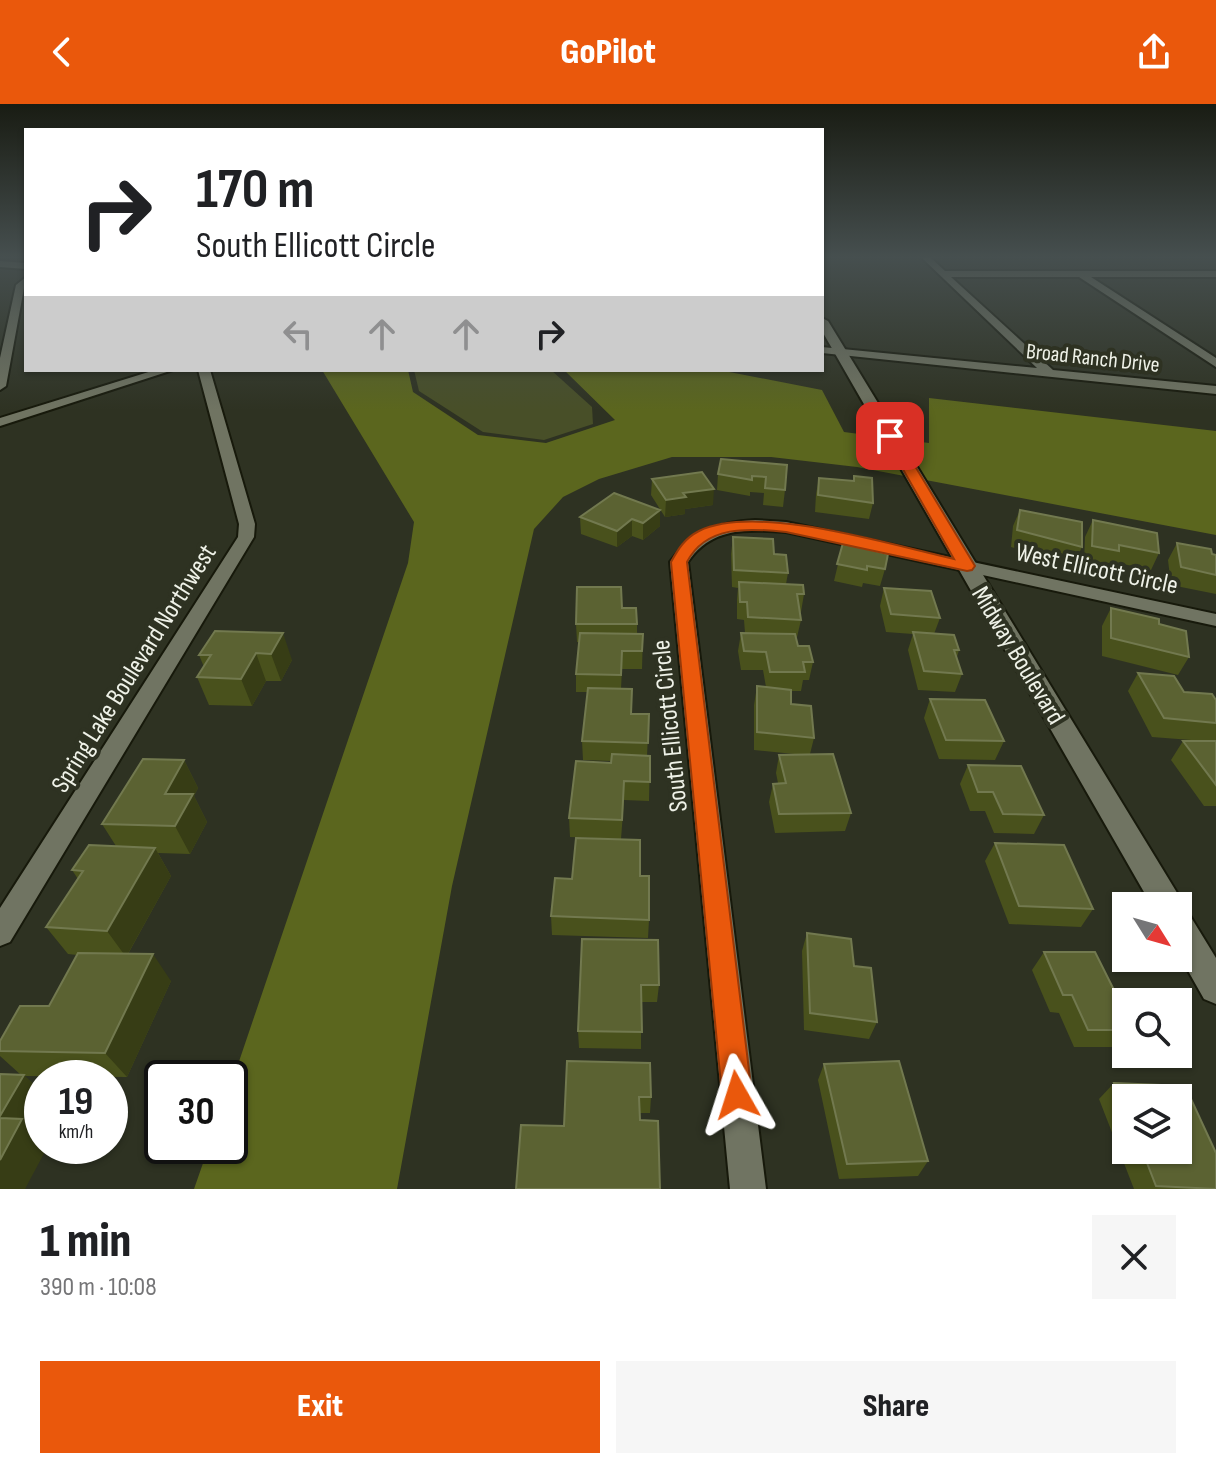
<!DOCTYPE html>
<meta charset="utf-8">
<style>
body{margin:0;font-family:"Sofia Sans Condensed",sans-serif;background:#f6f6f6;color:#202124;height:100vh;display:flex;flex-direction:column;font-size:30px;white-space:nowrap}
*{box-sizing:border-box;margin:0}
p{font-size:26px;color:#757577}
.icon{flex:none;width:44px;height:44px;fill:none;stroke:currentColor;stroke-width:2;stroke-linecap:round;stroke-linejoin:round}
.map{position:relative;height:1085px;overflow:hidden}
.sheet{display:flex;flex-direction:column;background:#fff;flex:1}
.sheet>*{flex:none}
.hud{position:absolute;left:24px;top:24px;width:800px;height:244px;border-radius:0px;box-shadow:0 2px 6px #0004;background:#fff;color:#202124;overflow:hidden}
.needle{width:52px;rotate:127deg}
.buttons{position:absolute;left:1112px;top:788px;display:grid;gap:16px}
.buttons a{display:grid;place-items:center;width:80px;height:80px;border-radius:0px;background:#fff;box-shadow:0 2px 6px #0004;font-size:40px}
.speed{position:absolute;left:24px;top:956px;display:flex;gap:16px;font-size:40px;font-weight:700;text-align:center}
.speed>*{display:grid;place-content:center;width:104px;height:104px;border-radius:50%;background:#fff;box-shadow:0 2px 6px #0004;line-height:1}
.speed small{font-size:20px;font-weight:400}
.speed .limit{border:4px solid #111;border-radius:12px;background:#fff;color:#111}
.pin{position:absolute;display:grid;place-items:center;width:68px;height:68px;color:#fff;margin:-34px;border-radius:16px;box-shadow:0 4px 12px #0006}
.me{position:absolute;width:88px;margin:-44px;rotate:354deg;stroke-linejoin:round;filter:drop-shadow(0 0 6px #0008)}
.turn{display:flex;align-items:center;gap:28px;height:168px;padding:0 40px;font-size:36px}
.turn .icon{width:104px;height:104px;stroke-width:2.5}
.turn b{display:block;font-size:56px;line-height:68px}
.lanes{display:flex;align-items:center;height:76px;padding:0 40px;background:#0003;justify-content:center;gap:40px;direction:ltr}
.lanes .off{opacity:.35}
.round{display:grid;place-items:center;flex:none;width:84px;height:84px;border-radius:0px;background:#f6f6f6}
.headline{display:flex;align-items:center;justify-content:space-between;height:136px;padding:0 40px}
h1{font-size:48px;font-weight:800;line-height:60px}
.cta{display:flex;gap:16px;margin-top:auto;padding:16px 40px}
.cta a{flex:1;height:92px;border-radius:0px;background:#ea580c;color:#fff;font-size:32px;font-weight:800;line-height:92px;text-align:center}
.cta a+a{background:#f6f6f6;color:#202124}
header{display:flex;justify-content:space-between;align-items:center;height:104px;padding:0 40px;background:#ea580c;color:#fff;font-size:36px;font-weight:800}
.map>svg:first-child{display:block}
.green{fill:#484f28}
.water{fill:#5b661e}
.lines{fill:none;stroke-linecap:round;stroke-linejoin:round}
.minor-casing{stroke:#17190b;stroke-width:4}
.tertiary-casing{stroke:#17190b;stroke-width:4}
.minor{fill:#707462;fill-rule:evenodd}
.tertiary{fill:#707462;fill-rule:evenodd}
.wall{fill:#49511c;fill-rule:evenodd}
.shaded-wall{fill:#373d15}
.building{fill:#5b6232;stroke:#72794f;stroke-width:2}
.route{fill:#ea580c;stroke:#983908;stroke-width:2}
.labels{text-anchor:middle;stroke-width:8;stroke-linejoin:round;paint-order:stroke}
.far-street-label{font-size:22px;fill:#eff2e8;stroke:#2e3222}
.street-label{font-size:26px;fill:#eff2e8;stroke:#2e3222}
</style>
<header><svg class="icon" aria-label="back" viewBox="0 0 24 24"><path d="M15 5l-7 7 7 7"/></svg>GoPilot<svg class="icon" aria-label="share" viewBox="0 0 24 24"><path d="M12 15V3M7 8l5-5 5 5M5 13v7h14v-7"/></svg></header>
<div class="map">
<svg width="1216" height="1085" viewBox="0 0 1216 1085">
<rect width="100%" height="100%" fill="#2e3222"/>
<path class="green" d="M414,266H551L592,303L593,320L544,336L483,328L419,287Z"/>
<path class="water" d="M322,266H408L413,288L478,331L546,339L615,316L564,266H719L822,286L844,328L929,339V294L1216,327V431L857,363L771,353H672L599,375L563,393L534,425L452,782L397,1085H194L209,1042H230V984L408,459L414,418Z"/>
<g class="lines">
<g class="minor-casing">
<path id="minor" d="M922,154H931L945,167H1216V173H1091L1216,254V263L1079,173H951L1053,266L1216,282V290L822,249V243L1037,264Z
M0,157L26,159V165L0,163Z
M26,173L6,282L0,286V254L16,181Z
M155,266H173L0,322V314Z
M198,266H210L255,420L254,433L10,838L0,842V804L238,433L239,420Z
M755,416L786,418L1216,510V522L786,428C748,425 711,423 688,458L766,1085H730L670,458C692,427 718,418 755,416Z"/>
</g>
<g class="tertiary-casing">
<path id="tertiary" d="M822,214L828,217L1179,792L1183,802L1181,807L1189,810L1216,854V900L1204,895L1178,849V802H1152L822,227Z"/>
</g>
<use href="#minor" class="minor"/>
<use href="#tertiary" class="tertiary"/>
</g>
<path class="wall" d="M787,361L785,386L783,403L763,401L764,389L750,388V392L717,386L718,370Z
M854,372L873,399L869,415L815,408L816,390L819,374L853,377Z
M652,375L713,401L685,405V410L665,413L651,391Z
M660,406V422L643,436L632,432L617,443L581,430L580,413Z
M1020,406L1082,443L1074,460L1011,443L1013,422Z
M1093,416L1159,449L1151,466L1114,458L1111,465L1084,459L1085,433Z
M733,433L774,450L788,469L786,480L804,490L801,508H800L801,516L797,533H795L798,542L813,558L809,576H803L801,587H791V600L814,634L810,650L851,709L845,727L775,729L769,698L773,680L778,679L776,669L779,651L794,650L754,646V601L757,582L766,583L763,566H741L738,547L741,529H745L744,516L737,515V495L738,484L732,483L731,450Z
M843,439L885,465L880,482L863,479L862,483L834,477Z
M1177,439L1216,451V490L1171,481L1168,456Z
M884,484L940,514L934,530L959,546L957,553L962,570L955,588L918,586L908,546L913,530L886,528L880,502Z
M622,504L637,520V530H643L642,565H622L621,585L631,610H649L647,652H650L649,697L624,696L621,735L570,733L569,714L611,659V657L583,656L582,637L588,588H576V570L579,538H577L576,520Z
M1111,504L1159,520L1189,553L1178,571L1102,552V522Z
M215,527L292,556L281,577H266L252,602L209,601L197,573L204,563L199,551Z
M1138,569L1184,588L1216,596V702H1204L1171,656L1183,637H1204L1152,633L1128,587Z
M930,595L1004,637L995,656L939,655L924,614Z
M184,656L198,684L194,692L207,718L190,750L158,749L171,772L128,850L171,877L127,973L24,972L42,988V1010L34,1025L25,1085L21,971L0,952V937L49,902L77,851L68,850L46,823L78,775L72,766L116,742L102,720Z
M968,661L1044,711L1034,730L994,729L985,707H970L960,680Z
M995,739L1093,805L1081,823L1009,820L985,757Z
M640,772L649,816L648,834L552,831L551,812L572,775Z
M807,829L877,918L869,935L804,926L802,847Z
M658,836L659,881L657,898H641V945L579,944L578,927Z
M1044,848L1115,888L1126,898V943H1074L1059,909L1050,908L1032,866Z
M567,957L651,993L650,1009H640L564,1022Z
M824,960L928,1057L918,1072L839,1075L818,976Z
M1114,979L1216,1085H1134L1099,995ZM1126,994L1178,1046H1126Z"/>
<path class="shaded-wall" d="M714,385L713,401L685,405V410L665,413L666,396L683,389Z
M660,406V422L643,436V419Z
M632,415V432L617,443V427Z
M283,529L292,556L281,577L271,550Z
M256,549L266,577L252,602L241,575Z
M184,656L198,684L194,692L207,718L190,750L175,722L165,690Z
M155,744L171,772L126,853L107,827Z
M153,850L171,877L127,973L105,949Z
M24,971L42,988V1010L34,1025L42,1032V1042H48L25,1085H0V1012Z"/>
<path class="building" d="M721,355L787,361L785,386L765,384L766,373L752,372V376L718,370Z
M702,368L714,385L683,389L686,393L666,396L652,375Z
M854,372L872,374L873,399L818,391L819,374L854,377Z
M614,389L660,406L643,419L632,415L617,427L580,413Z
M1020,406L1082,418V443L1017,426Z
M1093,416L1157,429L1159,449L1119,441V447L1092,442Z
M733,433L773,435L774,450L786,451L788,469L734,466Z
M843,439L888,450L885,465L867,462V466L837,460Z
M1177,439L1211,445L1212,450L1216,451V471L1181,463Z
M739,478L803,481L804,490H797L801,516L748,513L747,498H740Z
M577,483H621L622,504H636L637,520H576Z
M884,484L931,487L940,514L891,510Z
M1111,504L1159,515V520L1186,527L1189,553L1111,534Z
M215,527L283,529L271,550L256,549L241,575L197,573L211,551H199Z
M913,528L954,531L959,546H954L962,570L924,567Z
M580,529L643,530L642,547H622L621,571L576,570Z
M741,529L795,530L798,542H809L813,558H803L805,568H770L766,548L744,547Z
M1138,569L1174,572L1184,588L1212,590L1216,596V619L1164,614Z
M757,582L791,586V600L811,602L814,634L757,628Z
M588,584L632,585L631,610H649L648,639L582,637Z
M930,595L985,596L1004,637L946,636Z
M1183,637H1216V681Z
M612,650L650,652V678L624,677L622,716L569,714L576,657L611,659Z
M833,650L851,709L779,710L773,680L786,679L779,651Z
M143,655L184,656L165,690H193L175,722L102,720Z
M968,661L1021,662L1044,711L1003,710L993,688H978Z
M576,734L640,736V772H649V816L551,812L555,774L572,775Z
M995,739L1064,741L1093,805L1019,802Z
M89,741L155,744L107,827L46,823L83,767L72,766Z
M807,829L851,835L854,862L871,864L877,918L810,909Z
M582,835L658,836L659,881H641L642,928L578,927Z
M1044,848H1095L1115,888L1135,887L1140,898H1126V926H1088L1072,891H1063Z
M78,849L153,850L105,949L0,947V937L20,902H49Z
M567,957L650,959L651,993H639L640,1016L658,1017L660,1085H516L521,1021L564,1022Z
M899,957L928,1057L847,1060L824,960Z
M0,970L24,971L0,1012Z
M1114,979L1185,982L1216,1049V1085L1156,1082L1142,1046H1178V994H1126V1007Z
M0,1014L22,1015L0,1056Z"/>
<linearGradient id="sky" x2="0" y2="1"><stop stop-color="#191c13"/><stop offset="0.5" stop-color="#464f4f"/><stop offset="1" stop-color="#464f4f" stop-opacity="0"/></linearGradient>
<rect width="1216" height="306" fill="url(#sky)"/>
<path class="route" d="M890,329L897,332L975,462L972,466L967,467L786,428C749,424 706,421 687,458L752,991L748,1002L737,1006L727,1002L722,991L671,458C678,445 685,434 699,427C757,399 891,441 954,455L884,332Z"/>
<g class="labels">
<g class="far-street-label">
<text transform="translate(1093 253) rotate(6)" y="8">Broad Ranch Drive</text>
</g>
<g class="street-label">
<text transform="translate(1097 464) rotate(12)" y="9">West Ellicott Circle</text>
<text transform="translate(1019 551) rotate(59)" y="9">Midway Boulevard</text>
<text transform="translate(133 564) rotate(-58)" y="9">Spring Lake Boulevard Northwest</text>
<text transform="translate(669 622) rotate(-96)" y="9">South Ellicott Circle</text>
</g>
</g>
</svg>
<div class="buttons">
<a><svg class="needle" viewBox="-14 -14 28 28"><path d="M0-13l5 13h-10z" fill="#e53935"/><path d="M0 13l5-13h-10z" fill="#757577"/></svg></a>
<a><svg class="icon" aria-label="search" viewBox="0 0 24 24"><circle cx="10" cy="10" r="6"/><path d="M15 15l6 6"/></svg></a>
<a><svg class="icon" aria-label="layers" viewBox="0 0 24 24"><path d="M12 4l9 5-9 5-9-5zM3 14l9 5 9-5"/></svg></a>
</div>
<div class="speed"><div>19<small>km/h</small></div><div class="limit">30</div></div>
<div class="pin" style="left:890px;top:332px;background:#d93025"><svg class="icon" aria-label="arrive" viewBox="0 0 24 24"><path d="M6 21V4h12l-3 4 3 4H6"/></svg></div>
<svg class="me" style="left:737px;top:991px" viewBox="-20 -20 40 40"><path d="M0-17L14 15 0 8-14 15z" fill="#ea580c" stroke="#fff" stroke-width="4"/></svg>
<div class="hud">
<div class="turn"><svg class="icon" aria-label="right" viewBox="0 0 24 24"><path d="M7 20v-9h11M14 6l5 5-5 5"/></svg><div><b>170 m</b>South Ellicott Circle</div></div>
<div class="lanes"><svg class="icon off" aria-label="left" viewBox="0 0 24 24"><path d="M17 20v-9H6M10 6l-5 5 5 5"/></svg><svg class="icon off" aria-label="ahead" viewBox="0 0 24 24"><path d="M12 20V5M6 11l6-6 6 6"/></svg><svg class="icon off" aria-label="ahead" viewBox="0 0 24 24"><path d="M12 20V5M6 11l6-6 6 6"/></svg><svg class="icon" aria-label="right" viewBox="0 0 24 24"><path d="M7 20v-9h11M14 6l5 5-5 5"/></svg></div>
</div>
</div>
<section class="sheet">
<div class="headline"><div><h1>1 min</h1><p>390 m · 10:08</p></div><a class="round"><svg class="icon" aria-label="close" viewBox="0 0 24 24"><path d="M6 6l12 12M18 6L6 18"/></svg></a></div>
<div class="cta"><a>Exit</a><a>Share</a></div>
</section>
